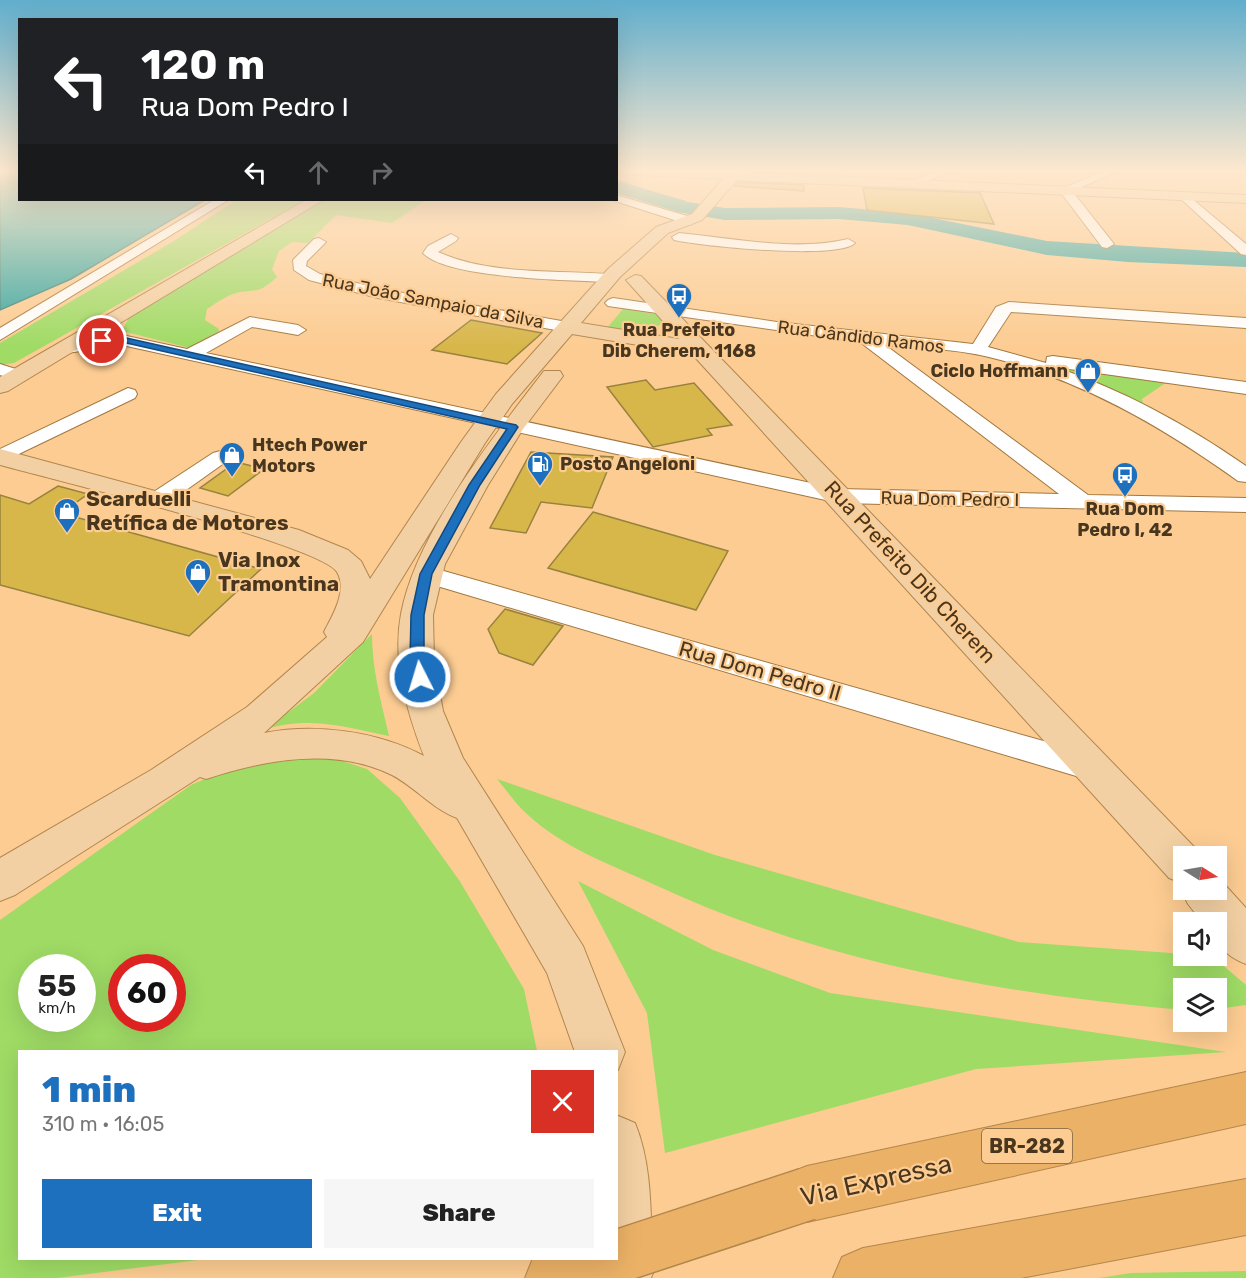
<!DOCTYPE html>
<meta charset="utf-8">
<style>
body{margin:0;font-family:Rubik,sans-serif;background:#f6f6f6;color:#222;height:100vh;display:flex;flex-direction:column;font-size:22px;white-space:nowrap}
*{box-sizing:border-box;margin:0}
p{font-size:20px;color:#767676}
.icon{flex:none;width:33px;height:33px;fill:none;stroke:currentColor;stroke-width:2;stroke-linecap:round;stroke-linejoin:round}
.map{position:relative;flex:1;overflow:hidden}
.drawer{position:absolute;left:18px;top:1050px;width:600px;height:210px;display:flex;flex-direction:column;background:#fff;border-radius:0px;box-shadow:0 6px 24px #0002}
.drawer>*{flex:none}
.guide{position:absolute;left:18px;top:18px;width:600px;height:183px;border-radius:0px;box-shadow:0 6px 24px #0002;background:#202124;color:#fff;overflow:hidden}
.needle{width:39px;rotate:101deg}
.fabs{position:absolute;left:1173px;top:846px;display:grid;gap:12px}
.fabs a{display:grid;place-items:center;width:54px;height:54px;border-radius:0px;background:#fff;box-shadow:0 6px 24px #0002;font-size:30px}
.speed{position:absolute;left:18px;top:954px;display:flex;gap:12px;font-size:30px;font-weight:700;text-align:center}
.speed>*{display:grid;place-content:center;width:78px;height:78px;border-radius:50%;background:#fff;box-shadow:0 6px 24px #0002;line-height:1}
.speed small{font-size:15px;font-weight:400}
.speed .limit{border:9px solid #d22;background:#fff;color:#111}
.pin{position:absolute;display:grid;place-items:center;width:51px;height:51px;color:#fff;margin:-26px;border:3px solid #fff;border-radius:50%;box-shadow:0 2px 6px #0007}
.me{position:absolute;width:66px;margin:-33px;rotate:355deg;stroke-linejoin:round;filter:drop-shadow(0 0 4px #0008)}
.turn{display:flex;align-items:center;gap:21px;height:126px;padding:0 24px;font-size:27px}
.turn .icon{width:78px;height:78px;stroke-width:2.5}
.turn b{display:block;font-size:42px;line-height:51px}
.lanes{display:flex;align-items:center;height:57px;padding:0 24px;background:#0003;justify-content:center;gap:30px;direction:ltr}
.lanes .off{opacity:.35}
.round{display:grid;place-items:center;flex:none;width:63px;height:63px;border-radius:0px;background:#f6f6f6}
.overview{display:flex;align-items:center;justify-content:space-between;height:102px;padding:0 24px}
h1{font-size:36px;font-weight:800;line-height:45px;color:#1d70be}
.action{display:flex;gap:12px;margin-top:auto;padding:12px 24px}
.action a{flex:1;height:69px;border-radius:0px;background:#1d70be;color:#fff;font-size:24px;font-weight:800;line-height:69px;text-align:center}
.action a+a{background:#f6f6f6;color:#222}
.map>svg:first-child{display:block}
.green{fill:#9fdb65;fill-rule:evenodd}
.water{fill:#37a6a2;stroke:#3c847a;stroke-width:1.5}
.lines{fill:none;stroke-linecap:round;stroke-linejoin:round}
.river{fill:#37a6a2;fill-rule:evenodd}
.building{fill:#d7b64a;stroke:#98823e;stroke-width:1.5}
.minor-casing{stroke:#a2773e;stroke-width:2}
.major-casing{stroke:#b2864d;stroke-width:2}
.highway-casing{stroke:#b2864d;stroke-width:2}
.minor{fill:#fff;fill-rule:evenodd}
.major{fill:#f3d0a3;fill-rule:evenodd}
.highway{fill:#ebb166;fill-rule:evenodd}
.highway-bridge-casing{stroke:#b2864d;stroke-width:55;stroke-linecap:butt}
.highway-bridge{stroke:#ebb166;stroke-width:52}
.route{fill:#1d70be;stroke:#13497c;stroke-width:1.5}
.labels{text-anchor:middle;stroke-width:4.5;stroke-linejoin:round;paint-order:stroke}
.far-street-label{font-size:18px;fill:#49361e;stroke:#fccc92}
.far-poi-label{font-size:18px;font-weight:bold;fill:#49361e;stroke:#fccc92}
.shield{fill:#fccc92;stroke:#7f6341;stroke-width:1.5}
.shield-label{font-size:20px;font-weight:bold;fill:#49361e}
.poi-label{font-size:21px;font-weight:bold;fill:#49361e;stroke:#fccc92;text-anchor:start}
.street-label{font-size:21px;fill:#49361e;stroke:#fccc92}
.near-street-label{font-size:26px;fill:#49361e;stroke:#fccc92}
</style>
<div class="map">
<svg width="1246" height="1278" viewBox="0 0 1246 1278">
<rect width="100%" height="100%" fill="#fccc92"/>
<path class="green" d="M236,200H304L14,363L0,365V343L174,241Z
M324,200H426L392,223L336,215L308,243L292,242L279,251L272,269L277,277C256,297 255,287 233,294C224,297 215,304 207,309L205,320L219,329L218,334L194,349L126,332L123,329L129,317Z
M623,309L655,314L663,322C646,338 628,331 607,328Z
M1024,362L1176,382L1164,384L1142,399L1144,407Z
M372,634C372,670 381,701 389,736C345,727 311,716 266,729L314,693Z
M279,753L336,759L367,769L400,798L459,880L524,989L537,1051L20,1052V1258L206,1259L57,1278H0V920L191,785L246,761ZM32,968H82V1018H32ZM122,968H172V1018H122Z
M497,779L715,855L1019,942L1212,956L1246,985V1005L1217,1009L1216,988H1184L1183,1010C1001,994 820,962 653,884C609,864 562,847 527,814C516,804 507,791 497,779Z
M578,881L713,950L830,993L1226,1052L976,1069L665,1153L647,1013Z
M1246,1271V1278H1099L1131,1273Z"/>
<path class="water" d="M0,169H19L20,200H205L71,279L0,310Z
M616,183L683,201L669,207L617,190Z"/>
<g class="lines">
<path class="river" d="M616,180L688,202L725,208L839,207L908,213L1047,241L1246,253V267L1128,262L1047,255L908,225L839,219L725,220L678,212L616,193Z"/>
</g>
<path class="building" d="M738,182L804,185V191L735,186Z
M863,188L980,193L994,224L867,210Z
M471,320L542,333L507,364L432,350Z
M646,380L655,390L694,383L732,425L707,429L712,435L653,447L607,387Z
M531,452L613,457L592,508L541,502L526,533L490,528Z
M236,462L264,469L228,496L200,488Z
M58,486L88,494L61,513L261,569L189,636L0,585V495L29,504Z
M593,512L728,551L696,610L548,568Z
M505,609L563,626L533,665L499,653L488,629Z"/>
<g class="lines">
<g class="minor-casing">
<path id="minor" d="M943,169H958L914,186L904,184Z
M1109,169H1123L1072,191L1114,244L1107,248L1102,247L1059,190Z
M1184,192L1246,244V255L1241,254L1180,198L1178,196Z
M616,195L694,218L696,221L690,225L612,200H616Z
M214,200H228L0,340V328Z
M679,233C733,238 795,252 848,239L855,243C838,260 701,246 674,240L672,237Z
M451,234L458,238L456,241L438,252C489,275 554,270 609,274L616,278L609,282C572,280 447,279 423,253L428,246Z
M319,238L326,242L307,261L306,266L320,274L381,289L567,322L575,327L567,332L378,298L309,280L294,270L293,260L314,239Z
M613,298L777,322L973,344L996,307L1009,302L1246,318V328L1011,312L988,347L1046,363L1047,357L1053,356L1246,382V394L1055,367C1123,390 1187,425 1246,466V482L1238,481C1163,427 1080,379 989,357C956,349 920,348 885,345L1088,495L1246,498V512L839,503L122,345L60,354L52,349L60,344L122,335L187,349L250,317L298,325L306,330L298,335L252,327L206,353L839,489L1059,494L860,342L608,306L605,303L608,300Z
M0,364L22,371L25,375L16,380L0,375Z
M128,388L135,390L137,394L135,398L0,463V449Z
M220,451L227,453L230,457L227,461L165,505H149L146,500L149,495L213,453Z
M426,566L1093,755L1104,759L1109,768L1104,777L1093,781L417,580L414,574L417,568Z"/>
</g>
<g class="major-casing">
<path id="major" d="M616,169L728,171L729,169H741V172L1246,195V203L737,180L702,220L668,233L620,277L581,323L679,339L626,280L635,275L641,276L1199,852L1201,856H1184V884L1169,878L692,354L572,334L512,404L485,443L363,642L264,733C315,723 378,731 424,756C407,712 392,662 401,614C416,533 494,436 544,371H560L563,376L523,429L488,485L445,564L433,615L434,661L443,711L463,758L583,946L625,1052L618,1070L616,1052H575L547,973L457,818C434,810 415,787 392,775C333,746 264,760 206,779L200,777L15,895L0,901V858L151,770L247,707L327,637L324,632C332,616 348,591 337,572C320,545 48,478 0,465V449L299,530L348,550L361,561L370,579L461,442L496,394L608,269L656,227L692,214L723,179L616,174Z
M306,200H323L8,391L0,393V377Z
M1216,875L1246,908V964C1225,956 1216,945 1216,922H1202L1188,904L1181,890L1184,885V890H1216Z
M616,1115L635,1123C654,1169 650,1223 653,1273L651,1278H595L593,1258H616Z"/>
</g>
<g class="highway-casing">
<path id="highway" d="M1246,1072V1124L807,1222L787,1214L779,1194L787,1174L807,1166Z
M1246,1179V1235L1021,1278H833L842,1257L863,1248Z
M616,1230L634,1237L643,1258L634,1278H525L533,1258H616Z"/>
</g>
<use href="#minor" class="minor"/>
<use href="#major" class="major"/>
<use href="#highway" class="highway"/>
<g class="highway-bridge-casing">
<path id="highway-bridge" d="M616,1257L807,1194"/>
</g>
<use href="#highway-bridge" class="highway-bridge"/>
</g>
<linearGradient id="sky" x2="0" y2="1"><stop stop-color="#61aecc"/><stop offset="0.49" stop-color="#fee8ce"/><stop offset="1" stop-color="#fee8ce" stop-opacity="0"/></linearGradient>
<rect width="1246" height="348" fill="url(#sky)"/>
<path class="route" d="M122,337L516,425L518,427L480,485L432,574L424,615V661L427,677L425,681H415L410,661L411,615L420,574L469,485L507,429L122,342L102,343L98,341Z"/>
<defs>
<g id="bus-pin" transform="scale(1.35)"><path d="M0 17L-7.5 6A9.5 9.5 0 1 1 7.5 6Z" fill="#1d70be" stroke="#fccc92"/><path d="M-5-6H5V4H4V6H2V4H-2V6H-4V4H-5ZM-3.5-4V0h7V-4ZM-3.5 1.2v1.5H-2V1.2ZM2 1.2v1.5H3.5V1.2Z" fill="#fff"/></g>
<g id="shop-pin" transform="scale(1.35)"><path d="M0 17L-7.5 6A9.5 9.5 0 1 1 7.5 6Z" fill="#1d70be" stroke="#fccc92"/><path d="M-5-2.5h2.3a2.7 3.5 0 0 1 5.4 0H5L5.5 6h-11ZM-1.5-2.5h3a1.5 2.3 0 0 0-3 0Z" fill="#fff"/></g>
<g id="fuel-pin" transform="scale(1.35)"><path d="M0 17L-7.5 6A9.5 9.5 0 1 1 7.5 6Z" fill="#1d70be" stroke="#fccc92"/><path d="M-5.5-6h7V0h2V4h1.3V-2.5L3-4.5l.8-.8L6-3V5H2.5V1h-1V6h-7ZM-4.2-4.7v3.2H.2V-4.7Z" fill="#fff"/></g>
</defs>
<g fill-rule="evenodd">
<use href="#bus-pin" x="679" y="296"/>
<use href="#shop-pin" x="1088" y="371"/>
<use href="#shop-pin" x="232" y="455"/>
<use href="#fuel-pin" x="540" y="464"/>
<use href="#bus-pin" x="1125" y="475"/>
<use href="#shop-pin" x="67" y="511"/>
<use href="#shop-pin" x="198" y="572"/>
</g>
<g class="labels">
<g class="far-street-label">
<text transform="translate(433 301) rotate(11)" y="6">Rua João Sampaio da Silva</text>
<text transform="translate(861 337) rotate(7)" y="6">Rua Cândido Ramos</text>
<text transform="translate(950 499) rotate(1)" y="6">Rua Dom Pedro I</text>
</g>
<g class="far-poi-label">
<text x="679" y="336">Rua Prefeito<tspan x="679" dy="21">Dib Cherem, 1168</tspan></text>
<text x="1068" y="377" text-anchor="end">Ciclo Hoffmann</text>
<text x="252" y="451" text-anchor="start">Htech Power<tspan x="252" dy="21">Motors</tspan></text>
<text x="560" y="470" text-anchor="start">Posto Angeloni</text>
<text x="1125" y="515">Rua Dom<tspan x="1125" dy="21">Pedro I, 42</tspan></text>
</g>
<rect class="shield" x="982" y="1129" width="90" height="34" rx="4.5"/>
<g class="shield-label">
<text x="1027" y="1153">BR-282</text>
</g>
<g class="poi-label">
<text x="86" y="506">Scarduelli<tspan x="86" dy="24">Retífica de Motores</tspan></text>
<text x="218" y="567">Via Inox<tspan x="218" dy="24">Tramontina</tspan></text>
</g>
<g class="street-label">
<text transform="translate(910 572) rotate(47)" y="7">Rua Prefeito Dib Cherem</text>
<text transform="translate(760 671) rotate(16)" y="7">Rua Dom Pedro II</text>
</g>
<g class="near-street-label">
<text transform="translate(876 1180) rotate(-13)" y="9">Via Expressa</text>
</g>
</g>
</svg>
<div class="fabs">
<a><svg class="needle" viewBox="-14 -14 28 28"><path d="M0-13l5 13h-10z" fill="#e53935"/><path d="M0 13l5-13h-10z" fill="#767676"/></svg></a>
<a><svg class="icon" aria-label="sound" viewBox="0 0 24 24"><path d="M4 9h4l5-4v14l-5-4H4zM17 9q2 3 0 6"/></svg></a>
<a><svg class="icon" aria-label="layers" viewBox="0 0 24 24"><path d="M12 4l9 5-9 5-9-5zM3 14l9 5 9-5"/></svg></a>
</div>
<div class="speed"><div>55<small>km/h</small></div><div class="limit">60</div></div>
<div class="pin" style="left:102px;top:341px;background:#d93025"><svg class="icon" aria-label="arrive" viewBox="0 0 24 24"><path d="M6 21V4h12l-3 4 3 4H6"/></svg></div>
<svg class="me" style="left:420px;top:677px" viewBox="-20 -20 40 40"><circle r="17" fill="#1d70be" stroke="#fff" stroke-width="3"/><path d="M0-11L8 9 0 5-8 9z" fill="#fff"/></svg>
<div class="guide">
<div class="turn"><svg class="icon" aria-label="left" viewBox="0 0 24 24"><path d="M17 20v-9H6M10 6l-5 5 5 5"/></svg><div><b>120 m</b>Rua Dom Pedro I</div></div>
<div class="lanes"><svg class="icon" aria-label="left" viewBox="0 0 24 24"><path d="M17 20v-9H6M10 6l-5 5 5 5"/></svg><svg class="icon off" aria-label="ahead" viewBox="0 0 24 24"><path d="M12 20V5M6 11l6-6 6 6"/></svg><svg class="icon off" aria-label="right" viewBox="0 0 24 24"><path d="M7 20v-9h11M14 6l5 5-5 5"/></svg></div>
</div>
<section class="drawer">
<div class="overview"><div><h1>1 min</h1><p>310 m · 16:05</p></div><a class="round" style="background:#d93025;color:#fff"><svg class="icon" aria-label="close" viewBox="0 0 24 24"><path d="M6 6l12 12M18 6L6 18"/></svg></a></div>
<div class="action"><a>Exit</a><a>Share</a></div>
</section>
</div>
